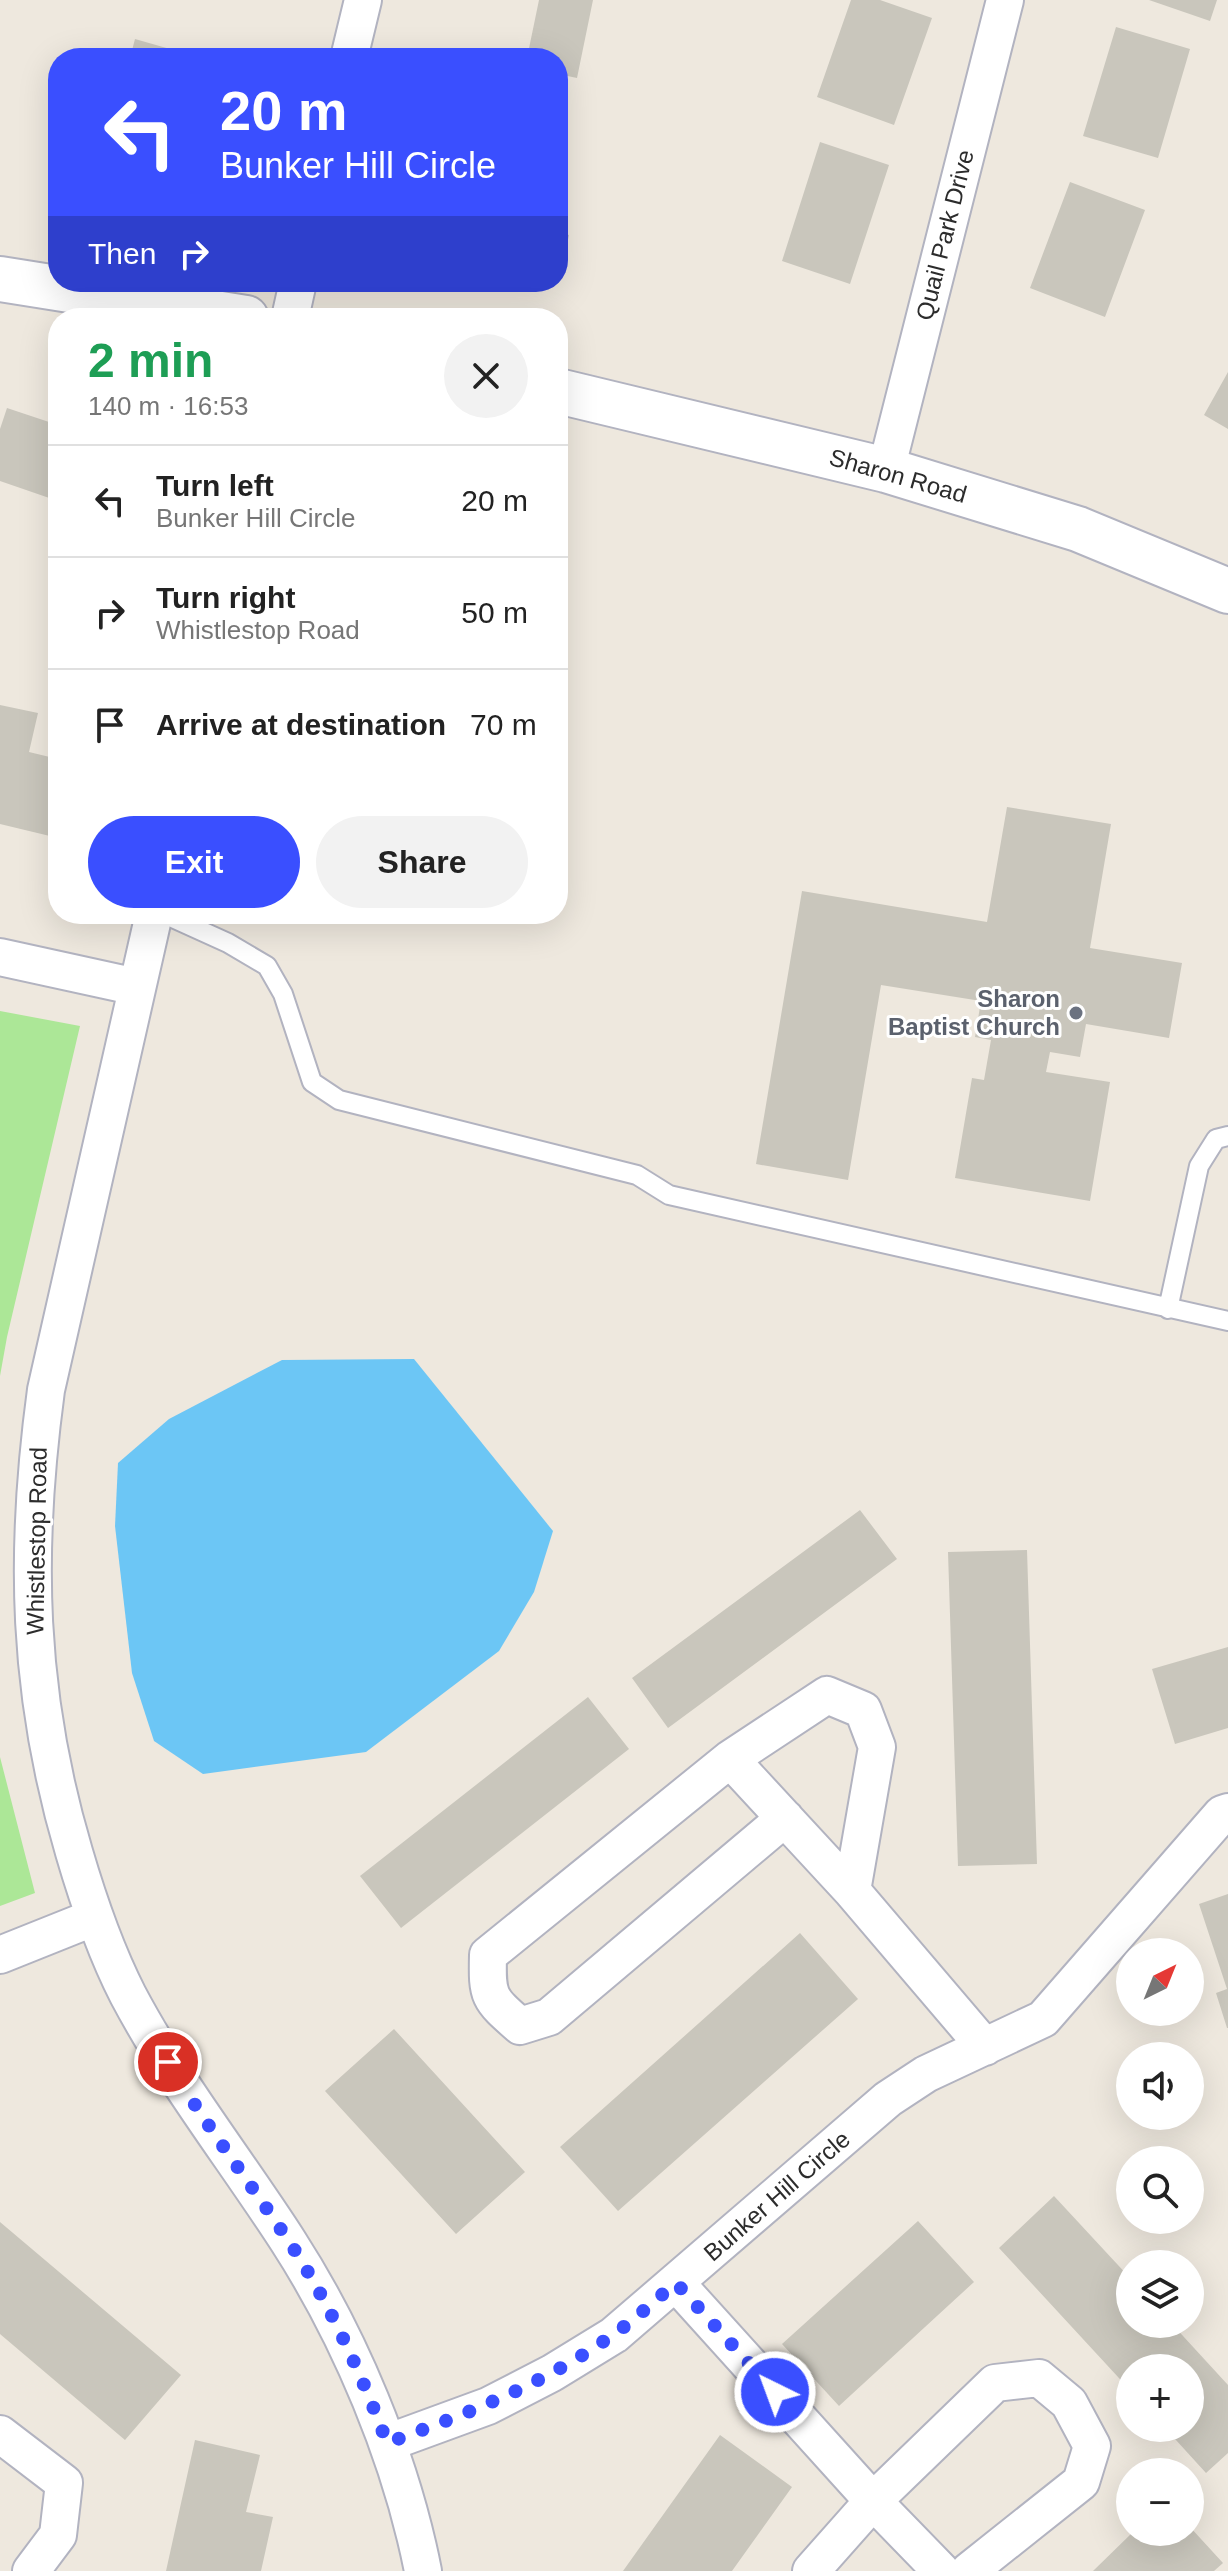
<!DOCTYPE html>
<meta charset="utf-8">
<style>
body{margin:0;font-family:Helvetica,sans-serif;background:#f2f2f2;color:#222;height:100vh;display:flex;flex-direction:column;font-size:30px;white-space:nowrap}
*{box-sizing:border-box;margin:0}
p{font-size:26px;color:#767676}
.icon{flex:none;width:44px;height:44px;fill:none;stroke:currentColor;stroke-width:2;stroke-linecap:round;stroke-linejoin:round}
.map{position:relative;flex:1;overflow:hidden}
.sheet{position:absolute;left:48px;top:308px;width:520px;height:616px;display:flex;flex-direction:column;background:#fff;border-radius:32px;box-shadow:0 8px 32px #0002}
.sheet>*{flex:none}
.top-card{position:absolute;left:48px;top:48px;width:520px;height:244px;border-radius:32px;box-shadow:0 8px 32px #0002;background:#3a4fff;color:#fff;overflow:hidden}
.needle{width:52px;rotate:43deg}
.fabs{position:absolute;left:1116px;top:1938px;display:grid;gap:16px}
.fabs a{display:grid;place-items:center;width:88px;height:88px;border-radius:50%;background:#fff;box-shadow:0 8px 32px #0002;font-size:40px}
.pin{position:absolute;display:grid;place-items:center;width:68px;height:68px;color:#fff;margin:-34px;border:4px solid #fff;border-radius:50%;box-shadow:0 2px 8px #0007}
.me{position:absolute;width:88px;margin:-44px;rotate:318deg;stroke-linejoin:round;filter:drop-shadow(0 0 6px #0008)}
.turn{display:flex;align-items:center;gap:28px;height:168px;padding:0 40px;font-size:36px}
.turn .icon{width:104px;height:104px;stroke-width:2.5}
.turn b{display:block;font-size:56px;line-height:68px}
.then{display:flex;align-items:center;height:76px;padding:0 40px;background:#0003;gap:16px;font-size:30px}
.round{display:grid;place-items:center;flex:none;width:84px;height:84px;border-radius:42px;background:#f2f2f2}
.summary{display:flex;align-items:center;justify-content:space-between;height:136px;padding:0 40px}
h1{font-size:48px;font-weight:800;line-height:60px;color:#1e9e55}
.primary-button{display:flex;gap:16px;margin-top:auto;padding:16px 40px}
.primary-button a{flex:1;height:92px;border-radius:48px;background:#3a4fff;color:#fff;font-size:32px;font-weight:800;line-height:92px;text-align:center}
.primary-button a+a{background:#f2f2f2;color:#222}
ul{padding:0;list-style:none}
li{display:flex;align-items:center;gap:24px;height:112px;padding:0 40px;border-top:2px solid #e0e0e0}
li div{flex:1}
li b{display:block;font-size:30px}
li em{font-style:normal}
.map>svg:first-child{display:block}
.green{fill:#ace797}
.water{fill:#6cc6f5}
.building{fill:#c9c6bc}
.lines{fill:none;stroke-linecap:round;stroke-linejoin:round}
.lane-casing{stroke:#b2b3c0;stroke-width:22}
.street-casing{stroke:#b2b3c0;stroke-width:40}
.secondary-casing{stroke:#b2b3c0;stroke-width:48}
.lane{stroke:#fff;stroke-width:18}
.street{stroke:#fff;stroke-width:36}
.secondary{stroke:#fff;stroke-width:44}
.route{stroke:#3a4fff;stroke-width:14;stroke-dasharray:0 25.2}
.worship-dot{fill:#6b7280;stroke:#fff;stroke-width:3}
.labels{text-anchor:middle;stroke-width:6;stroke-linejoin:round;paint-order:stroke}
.street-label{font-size:24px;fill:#2c2c2c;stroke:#fff}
.worship-label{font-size:24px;font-weight:bold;fill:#5b616d;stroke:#fff;text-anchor:end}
</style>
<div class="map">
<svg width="1228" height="2571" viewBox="0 0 1228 2571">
<rect width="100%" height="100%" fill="#eee8de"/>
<path class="green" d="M0,1011L80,1026L7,1337L0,1376Z
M0,1757L35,1893L0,1906Z"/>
<path class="water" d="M414,1359L553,1531L534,1592L499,1651L366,1752L203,1774L154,1741L132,1673L115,1526L118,1463L169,1419L282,1360Z"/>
<path class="building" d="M539,0H593L577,78L558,74V58H527Z
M851,0H880L932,18L894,125L817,97Z
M1149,0H1217L1210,21Z
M1116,27L1190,49L1158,158L1083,136Z
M135,39L198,57L197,58H130Z
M820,142L889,165L850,284L782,261Z
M1070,182L1145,210L1105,317L1030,288Z
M558,232L569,235L563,262L558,260Z
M1228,372V429L1204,415Z
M7,408L58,425V501L0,481V429Z
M0,705L38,713L29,752L58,759V820L54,837L0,824Z
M1007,807L1111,824L1090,948L1182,963L1169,1038L1086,1024L1080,1057L1050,1052L1046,1072L1110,1082L1090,1201L955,1178L972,1078L984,1080L991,1040L975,1037L981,1001L881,985L848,1180L756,1164L802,891L987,922Z
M860,1510L897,1559L668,1728L632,1678Z
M1027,1550L1037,1864L958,1866L948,1552Z
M1228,1647V1728L1175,1744L1152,1669Z
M588,1697L629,1749L401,1928L360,1876Z
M1228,1894V2028H1227L1216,1993L1227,1989L1199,1904Z
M800,1933L858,1999L618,2211L560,2147Z
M394,2029L525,2172L456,2234L325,2091Z
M1054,2196L1130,2278V2324H1172L1228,2385V2453L1206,2473L1165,2428H1190V2368H1130V2390L999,2248Z
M918,2221L974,2282L839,2406L782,2344Z
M0,2222L181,2375L125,2440L0,2334Z
M720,2435L792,2487L732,2571H623Z
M195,2440L260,2455L246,2512L273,2517L261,2571H166Z
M1190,2527L1223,2563L1214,2571H1093L1133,2532H1190Z"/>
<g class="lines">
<g class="lane-casing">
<path id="lane" d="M164,914L228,943L267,966L283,994L312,1082L339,1100L637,1175L669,1195L1228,1321
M1168,1309L1199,1166L1216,1139L1228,1136"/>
</g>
<g class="street-casing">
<path id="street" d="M349,58L363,0
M290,318L298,282
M886,470L1005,0
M154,914L46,1390C24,1552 27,1694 74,1852C88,1900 105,1950 128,1995C174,2082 235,2159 288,2241C350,2337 401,2459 423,2571
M0,957L137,987
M730,1759L488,1955C487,1997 488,1998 520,2026L549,2017L785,1818
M852,1891L730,1759L827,1695L863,1710L877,1747L852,1891L985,2047
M0,1955L95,1917
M676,2283L873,2501L941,2571
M0,2434L64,2483L58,2535L31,2571
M387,2443L488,2406L552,2373L614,2335L888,2099L926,2074L1043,2019L1222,1814L1228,1812
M811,2571L873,2501L995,2383L1039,2378L1069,2403L1092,2446L1081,2482L969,2571"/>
</g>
<g class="secondary-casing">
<path id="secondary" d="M0,279L246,318
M558,391L886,470L1078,529L1228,591"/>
</g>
<use href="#lane" class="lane"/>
<use href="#street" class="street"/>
<use href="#secondary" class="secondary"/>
</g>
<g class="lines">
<path class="route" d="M168,2062C205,2124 248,2180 288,2240C329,2302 361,2373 387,2443C466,2414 545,2384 614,2334C636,2319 655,2300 676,2283L775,2392"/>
</g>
<circle class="worship-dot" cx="1076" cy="1013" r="8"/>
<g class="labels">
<g class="street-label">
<text transform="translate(945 235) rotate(-76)" y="8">Quail Park Drive</text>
<text transform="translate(898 476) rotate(16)" y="8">Sharon Road</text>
<text transform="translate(37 1541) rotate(-89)" y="8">Whistlestop Road</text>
<text transform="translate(777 2196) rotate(-41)" y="8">Bunker Hill Circle</text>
</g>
<g class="worship-label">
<text x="1060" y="1007">Sharon<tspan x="1060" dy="28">Baptist Church</tspan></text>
</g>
</g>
</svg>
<div class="fabs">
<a><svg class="needle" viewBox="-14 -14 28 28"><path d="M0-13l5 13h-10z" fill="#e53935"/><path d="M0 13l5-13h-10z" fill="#767676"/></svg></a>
<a><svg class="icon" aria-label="sound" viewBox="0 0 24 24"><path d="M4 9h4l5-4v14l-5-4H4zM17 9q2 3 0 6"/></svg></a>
<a><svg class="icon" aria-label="search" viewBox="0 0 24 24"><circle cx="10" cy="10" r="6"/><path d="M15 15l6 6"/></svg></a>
<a><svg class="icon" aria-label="layers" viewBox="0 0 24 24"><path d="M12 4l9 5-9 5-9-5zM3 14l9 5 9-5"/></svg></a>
<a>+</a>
<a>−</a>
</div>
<div class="pin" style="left:168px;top:2062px;background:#d93025"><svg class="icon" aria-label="arrive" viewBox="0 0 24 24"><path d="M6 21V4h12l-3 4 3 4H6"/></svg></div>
<svg class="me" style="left:775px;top:2392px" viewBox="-20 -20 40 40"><circle r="17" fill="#3a4fff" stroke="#fff" stroke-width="3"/><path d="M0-11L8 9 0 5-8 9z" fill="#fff"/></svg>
<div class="top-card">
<div class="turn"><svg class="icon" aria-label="left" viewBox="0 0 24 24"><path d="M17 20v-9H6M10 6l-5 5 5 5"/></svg><div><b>20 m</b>Bunker Hill Circle</div></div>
<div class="then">Then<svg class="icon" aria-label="right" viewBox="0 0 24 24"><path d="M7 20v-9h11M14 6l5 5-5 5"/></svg></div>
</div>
<section class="sheet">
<div class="summary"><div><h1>2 min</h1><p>140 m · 16:53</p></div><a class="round"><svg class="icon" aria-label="close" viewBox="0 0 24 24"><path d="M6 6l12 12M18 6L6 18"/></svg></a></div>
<ul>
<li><svg class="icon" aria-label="left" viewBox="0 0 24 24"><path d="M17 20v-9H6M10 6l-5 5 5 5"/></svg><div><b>Turn left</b><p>Bunker Hill Circle</p></div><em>20 m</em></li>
<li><svg class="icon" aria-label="right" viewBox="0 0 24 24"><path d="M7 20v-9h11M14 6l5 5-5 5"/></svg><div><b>Turn right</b><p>Whistlestop Road</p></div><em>50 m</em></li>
<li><svg class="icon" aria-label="arrive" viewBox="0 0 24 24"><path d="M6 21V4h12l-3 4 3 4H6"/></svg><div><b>Arrive at destination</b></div><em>70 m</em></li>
</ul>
<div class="primary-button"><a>Exit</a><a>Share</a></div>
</section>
</div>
